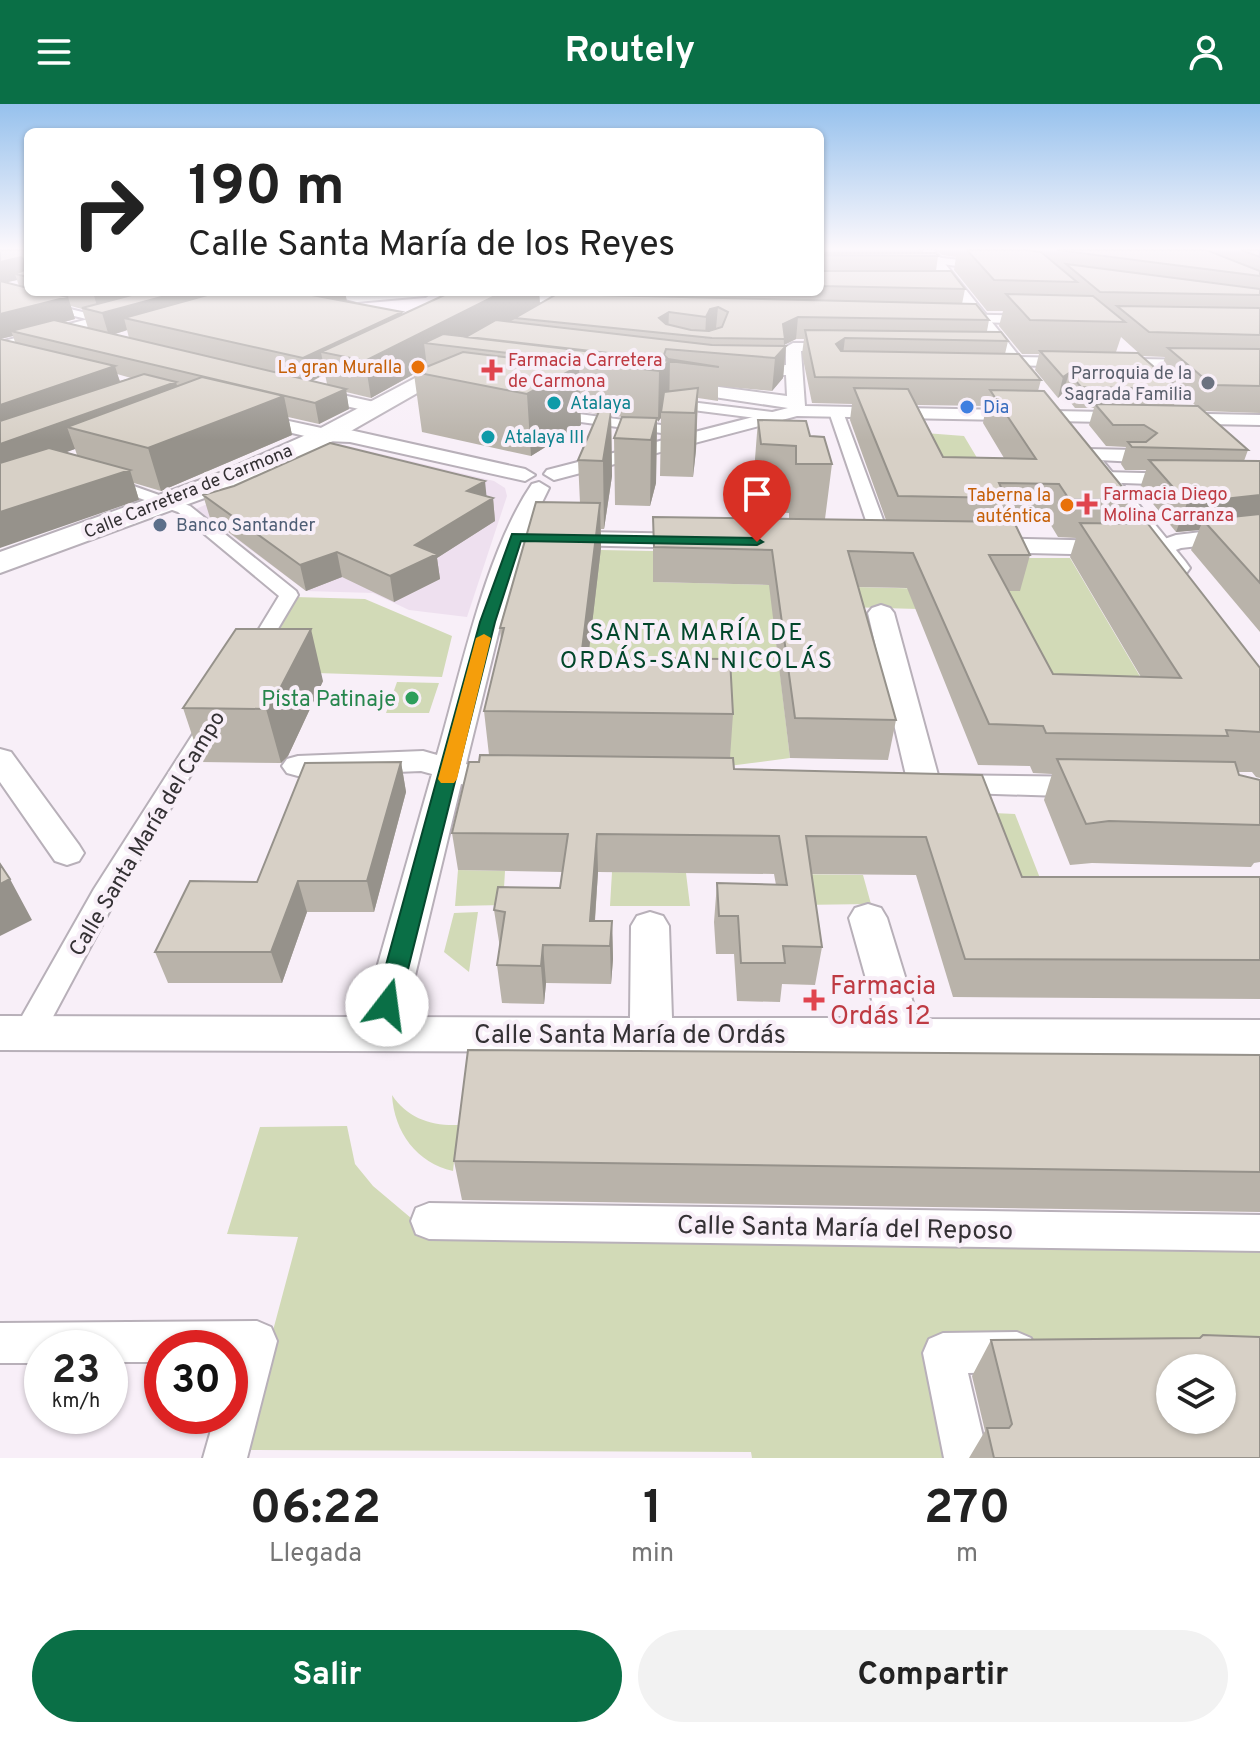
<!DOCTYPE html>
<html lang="es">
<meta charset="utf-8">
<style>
body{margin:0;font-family:Overpass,sans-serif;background:#f2f2f2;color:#222;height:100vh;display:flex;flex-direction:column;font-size:30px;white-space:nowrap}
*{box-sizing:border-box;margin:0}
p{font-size:26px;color:#767676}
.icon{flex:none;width:44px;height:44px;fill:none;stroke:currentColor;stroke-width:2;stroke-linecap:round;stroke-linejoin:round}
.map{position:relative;height:1354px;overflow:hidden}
.panel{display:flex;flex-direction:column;background:#fff;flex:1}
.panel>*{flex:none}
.top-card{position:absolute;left:24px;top:24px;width:800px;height:168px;border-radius:12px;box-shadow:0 2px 6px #0004;background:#fff;color:#222;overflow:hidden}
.controls{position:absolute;left:1156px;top:1250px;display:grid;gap:16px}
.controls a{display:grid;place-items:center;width:80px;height:80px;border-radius:50%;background:#fff;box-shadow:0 2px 6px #0004;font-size:40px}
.speed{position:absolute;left:24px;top:1226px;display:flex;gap:16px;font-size:40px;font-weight:700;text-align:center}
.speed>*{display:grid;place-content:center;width:104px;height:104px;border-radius:50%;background:#fff;box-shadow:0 2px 6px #0004;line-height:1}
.speed small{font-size:20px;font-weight:400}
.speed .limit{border:12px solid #d22;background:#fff;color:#111}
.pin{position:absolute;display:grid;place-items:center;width:68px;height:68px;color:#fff;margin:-82px -34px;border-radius:50% 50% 50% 0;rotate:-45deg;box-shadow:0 0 8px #0007}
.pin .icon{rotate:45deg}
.me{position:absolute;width:88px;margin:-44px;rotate:15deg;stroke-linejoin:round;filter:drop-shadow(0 0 6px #0008)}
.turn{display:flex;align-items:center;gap:28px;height:168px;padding:0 32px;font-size:36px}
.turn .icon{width:104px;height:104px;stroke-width:2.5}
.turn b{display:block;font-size:56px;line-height:68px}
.eta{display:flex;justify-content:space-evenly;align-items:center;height:136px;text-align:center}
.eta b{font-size:48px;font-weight:700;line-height:56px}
.button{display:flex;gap:16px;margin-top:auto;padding:16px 32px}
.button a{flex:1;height:92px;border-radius:48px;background:#0a6f46;color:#fff;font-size:32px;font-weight:700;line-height:92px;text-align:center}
.button a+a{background:#f2f2f2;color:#222}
header{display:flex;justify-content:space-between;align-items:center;height:104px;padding:0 32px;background:#0a6f46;color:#fff;font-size:36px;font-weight:700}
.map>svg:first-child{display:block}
.built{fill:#eee0ef}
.green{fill:#d2dab7}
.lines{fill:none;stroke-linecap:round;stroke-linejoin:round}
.pedestrian-casing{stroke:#b8b0b9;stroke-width:4}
.minor-casing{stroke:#b8b0b9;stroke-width:4}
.tertiary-casing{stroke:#b8b0b9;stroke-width:4}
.secondary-casing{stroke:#b8b0b9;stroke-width:4}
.pedestrian{fill:#fff;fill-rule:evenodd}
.minor{fill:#fff;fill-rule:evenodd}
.tertiary{fill:#fff;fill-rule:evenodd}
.secondary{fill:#fff;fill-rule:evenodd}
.wall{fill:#b9b3aa;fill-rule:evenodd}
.shaded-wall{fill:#96928b}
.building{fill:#d7d0c6;stroke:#96928b;stroke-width:2;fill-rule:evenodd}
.route{fill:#0a6f46;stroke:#06482e;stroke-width:2}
.slow{fill:#f59e0b}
.food-dot{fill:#e8710a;stroke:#f8eff8;stroke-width:3}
.health-dot{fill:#e0444e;stroke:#f8eff8;stroke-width:3}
.worship-dot{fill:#6b7280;stroke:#f8eff8;stroke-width:3}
.culture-dot{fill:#0f9aa8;stroke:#f8eff8;stroke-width:3}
.shop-dot{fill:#3f7fe0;stroke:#f8eff8;stroke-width:3}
.service-dot{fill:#5c6f8a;stroke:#f8eff8;stroke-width:3}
.leisure-dot{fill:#2e9e5b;stroke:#f8eff8;stroke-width:3}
.labels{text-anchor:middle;stroke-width:8;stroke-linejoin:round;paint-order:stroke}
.far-health-label{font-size:18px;fill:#be3a42;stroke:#f8eff8;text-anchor:start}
.far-food-label{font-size:18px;fill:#c56008;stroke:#f8eff8;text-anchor:end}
.far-worship-label{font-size:18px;fill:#5b616d;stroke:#f8eff8;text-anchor:end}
.far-culture-label{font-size:18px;fill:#0d838f;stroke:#f8eff8;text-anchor:start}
.far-shop-label{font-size:18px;fill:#366cbe;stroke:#f8eff8;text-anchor:start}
.far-street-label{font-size:18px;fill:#343134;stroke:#f8eff8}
.far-service-label{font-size:18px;fill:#4e5e75;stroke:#f8eff8;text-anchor:start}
.leisure-label{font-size:22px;fill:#27864d;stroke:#f8eff8;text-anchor:end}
.street-label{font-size:22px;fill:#343134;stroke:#f8eff8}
.neighbourhood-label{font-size:24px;letter-spacing:2px;fill:#02472b;stroke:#f8eff8}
.near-health-label{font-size:26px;fill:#be3a42;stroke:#f8eff8;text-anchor:start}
.near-street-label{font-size:26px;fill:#343134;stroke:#f8eff8}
</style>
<header><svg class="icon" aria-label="menu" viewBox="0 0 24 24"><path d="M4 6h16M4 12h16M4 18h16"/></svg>Routely<svg class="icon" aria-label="person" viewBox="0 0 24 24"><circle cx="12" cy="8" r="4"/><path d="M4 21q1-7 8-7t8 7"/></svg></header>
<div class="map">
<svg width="1260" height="1354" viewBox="0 0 1260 1354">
<rect width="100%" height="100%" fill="#f8eff8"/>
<path class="built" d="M340,340L494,377L505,384L507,392L467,513L409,506L373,489L306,487L196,405Z"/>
<path class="green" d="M912,328L964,332L992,379L933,377Z
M601,446L653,447L654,478L1020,487L1006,454H1070L1151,591L1079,610L991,507L772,501L790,654L729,662L505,576Z
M295,493L365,495L452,532L442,573L253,567Z
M397,578L439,579L429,609H386Z
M972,708L1015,710L1052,805L994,772Z
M458,766L505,767L503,801L455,802Z
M612,768L686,769L690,802H610Z
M789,770L863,771L871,800L799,801Z
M478,808L469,868L444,848L454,809Z
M392,991C407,1014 431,1022 458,1021L453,1067C417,1059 394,1028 392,991Z
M347,1022L355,1060L373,1082L424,1125L1260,1136V1235L939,1239L959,1354H752L751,1348L241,1346L298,1133L227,1130L260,1023Z"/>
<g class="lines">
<g class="pedestrian-casing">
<path id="pedestrian" d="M0,188L107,214L108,216L103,219L0,194Z
M666,295L780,309L787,313L780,317L661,302L660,299Z
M836,304L843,308L892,440L889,444L883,445L874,440L829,308Z
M549,306L691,325L698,329L691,333L544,313L542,310Z
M108,373L190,402L296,487L298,491L260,555H246L243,551L279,492L178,408L103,381V375Z
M213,609L224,616L116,795L40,937L29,941L18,937L13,928L94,785L202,616Z
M429,1099L1260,1111V1147L429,1135L416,1130L411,1117L416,1104Z
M257,1217L271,1223L277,1237L247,1354H203L215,1312H230V1244H162V1258H110V1244H42V1259H0V1219Z
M1017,1228L1031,1234L1037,1248L1031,1262L1017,1268L968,1269L988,1354H944L923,1249L929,1235L943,1229Z"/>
</g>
<g class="minor-casing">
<path id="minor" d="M933,153L998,160L1004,164L998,168L929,158V154Z
M192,188H213L0,247V238Z
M316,188H431L425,192L357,198Z
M476,188L566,193L573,197L566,201L482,192Z
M948,210L1046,212L1053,216L1046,220L943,217L941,214Z
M793,239H846L853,243L846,247H801L805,302L1260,311V321L797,312L554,376L544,370L547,366L788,304L674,287L666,282L674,277L787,292L786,271L739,270L731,265L739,260L786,261V243Z
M1013,253L1260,257V267L1008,261V255Z
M307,283L383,300L386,304L377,309L301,292L299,288Z
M247,308L326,325L350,326L525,365L535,371L525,377L350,338L326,337L241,317L238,313L241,309Z
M1086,345L1137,346L1147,352L1137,358L1079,355L1076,351Z
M1103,368L1260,372V384L1096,378L1093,374Z
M539,378L549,384L528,427L697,430L705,432L708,437L705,442L697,444L524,440L501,518L466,660C484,666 502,662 520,667L525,674L520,681C501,686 480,685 461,680L405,913L630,914L631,822L637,812L650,808L663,812L669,822L672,914H877L849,814L855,804L868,800L881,804L887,814L918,915L1260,916V950L0,946V912L363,913L432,670L421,667L298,672L287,669L282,662L287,655L298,652L423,647L437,651C461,569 485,449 532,380Z
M1260,421V435L1181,444L1159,452L984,448L976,446L973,441L976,436L984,434L1156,438L1176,431Z
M881,501L890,504L894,509L938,671L1093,673L1104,676L1109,683L1104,690L1093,693L934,688L924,690L913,687L908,680L868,509L872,504Z
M0,645L11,648L79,741L84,749L79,757L67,761L55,757L0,678Z"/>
</g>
<g class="tertiary-casing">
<path id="tertiary" d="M919,146H934L1031,267L1035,271L1031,275H1017Z
M1094,354L1103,357L1185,457L1190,464L1185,471L1174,473L1163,471L1081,362L1085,357Z"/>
</g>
<g class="secondary-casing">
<path id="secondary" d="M468,246L479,252L475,256L335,336L240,381L0,469V448L220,369L317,326Z"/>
</g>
<use href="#pedestrian" class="pedestrian"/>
<use href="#minor" class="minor"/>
<use href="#tertiary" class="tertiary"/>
<use href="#secondary" class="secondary"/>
</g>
<path class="wall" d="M0,146H28V188H345L347,197L403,210L451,188H563L560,190L539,188L540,200L581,191V188H820V146H923V149L938,152L936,167L965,185L962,200L989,216L987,227L1008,237L1005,250L1041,276L1038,287L1133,396L1125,420L1260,564V674L1256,673L1252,668H1238L1239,671L1260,676V758L1254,759L1251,763L1092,759L1070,761L1044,696L1052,670L1033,669L1030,662L978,661L907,484L858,483L896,616L888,656L790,654L769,481L653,478V413L789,415V409L756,408L753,381L758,316L810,332L832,360L825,415L886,416L850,316L852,300L812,299L802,250L804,235H796L784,241L786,242L783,274L772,287L718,282V297L698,294L696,346L693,373L660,372L661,314L657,317L656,379L650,402L615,401L614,334L622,313L611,311L612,372L604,425H601V444L588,554L733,610L730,654L734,665L982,671L1022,773L1260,774V895L953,893L916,771L811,770L822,843L815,881L782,880L780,898L737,897L734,850H716L714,818L717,779L776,781L774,770L598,768L595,817H612L613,855L611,880L546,879L544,900L502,899L497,861L500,844L494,806L560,784L563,768L458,766L452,729L479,658L489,651L484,607L501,538L500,524L580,399L578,356L598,310L580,307L581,321L531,352L422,328L414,270L371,294L346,288L349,305L319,320L288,313L292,331L161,387L134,379L139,396L0,340ZM17,176L19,182L5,178ZM71,202L82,205L88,224L64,218L75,215ZM127,226L129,234L114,230L125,227ZM13,232L15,238L0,235ZM117,270L131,274L120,277ZM325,270L327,280L313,277ZM917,301L986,302L983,319L1004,354L943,353ZM75,345L77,351L65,348ZM1000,417L1049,418L1058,433L1076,434L1070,453L1141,573L1053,570L1008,487H1020L1030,451Z
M937,146H1260V309L1204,307L1248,346L1244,357H1260V528L1191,446L1199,426L1176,428L1140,384L1146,366H1125L1121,360L1126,343L1106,342L1089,321L1094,304H1075L1063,289L1058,294L1035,266L1039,250H1022L999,222L1003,207H987L954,166L956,153L942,151ZM1121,233L1142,252L1165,253L1160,268L1116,248ZM1179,286L1196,302L1174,301Z
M203,391L486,392L493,394L495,417L437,454L440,475L394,498L342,473L306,487L210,414Z
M323,577L288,652L281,659L201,658L183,604Z
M401,658L406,688L374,808H307L282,879H168L155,848L257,778Z
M1260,951V1108L462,1096L454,1057Z
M1200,1234L1260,1354H969L985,1327L972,1272L991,1236Z"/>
<path class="shaded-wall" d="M21,153L27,172L15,170L17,176L0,180V158Z
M93,188H260L124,214L127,226L109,232L102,209L175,189L99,209Z
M290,188H345L347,199Z
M503,188H539L540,201L477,236L424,239L427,263L414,268V270L371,294L365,257Z
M68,193L75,215L20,230L11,227L13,232L0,235V210Z
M718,203L716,224L709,227L705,235L706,213L710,205Z
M402,208L405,231L321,248L325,270L308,279L303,254Z
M669,208L668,230L659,214Z
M798,213L796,235L784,241L783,220Z
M845,234L842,259L836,240Z
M786,242L783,274L772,287L775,254Z
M670,256L669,306L661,308V314L658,318L659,267Z
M115,262L123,288L0,332V301Z
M579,262L581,321L531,352L527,290Z
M1069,269L1063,289L1058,294L1063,273Z
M176,278L183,304L67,323L75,345L0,373V340Z
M698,284L696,346L693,373L695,309Z
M346,285L349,305L319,320L315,299Z
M284,292L292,331L161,387L148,344Z
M611,308L612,372L604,425L603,357Z
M657,314L656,379L650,402L651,336Z
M130,366L139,396L0,444V408Z
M485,377L487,397L493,394L495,417L437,454L440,475L394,498L390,472L415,441L467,387Z
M1260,391V419L1203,416L1199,426L1176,428L1187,399Z
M600,399L601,444L582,606L581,554Z
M337,448L342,473L306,487L300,461Z
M311,525L323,577L288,652L281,659L266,605Z
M401,658L406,688L374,808L367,777Z
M597,730L598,768L593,842L590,817Z
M10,775L32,816L0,832V780Z
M298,777L307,808L282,879L271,848Z
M612,817L613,855L611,880L610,842Z
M543,841L546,879L544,900L541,862Z"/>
<path class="building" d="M0,146H28V173L15,170L24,166V156L21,153L0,158Z
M820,146H821L822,149H936L938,152L822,151L820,153Z
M967,146H1026L1041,148L1077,178L994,176Z
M1057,146H1206L1260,167V172Z
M1241,146H1260V153Z
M820,158L822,167H951L965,185L820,182Z
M1066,160L1260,185V191L1100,188Z
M0,177L28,184V188H45L68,193L0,210Z
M143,188H180L102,209L82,204Z
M218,188H296L402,208L303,254L124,214Z
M451,188H503L365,257L321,248Z
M557,190L976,200L989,216L798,213L783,220L785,235L712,234L515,214ZM718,203L728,208L722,223L709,227L691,226L666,220L659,214L669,208L706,213L710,205Z
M1006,190L1093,192L1125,218L1030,216Z
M1117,202L1260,204V231L1149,228Z
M54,216L346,285L315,299L11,227Z
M496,216L712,241L786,242L775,254L666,245L664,251L668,255L719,263L466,233Z
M805,226L1001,228L1008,237L845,234L836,240L841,247L1019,250L1041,276L815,273Z
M443,230L670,256L659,267L424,239Z
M0,235L115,262L0,301Z
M1168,244L1260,245V282L1212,281Z
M1040,247L1138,249L1179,285L1081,283L1069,269L1063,273Z
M463,248L579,262L527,290L414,268Z
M144,270L176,278L0,340V317Z
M202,273L284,292L148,344L67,323Z
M698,284L695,309L661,308L664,288Z
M854,284L908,285L943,353L1036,355L990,286L1044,287L1133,396L1069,395L1059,380L999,379L1006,394L898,392Z
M1095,300L1198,302L1248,346L1132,343L1128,338H1146L1157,329L1144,321H1113Z
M600,305L611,308L603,357L578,356Z
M622,313L657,314L651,336L614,334Z
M758,316L806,317L810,332L824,333L832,360H796V342L761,340Z
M330,339L485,377L467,387L493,394L415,441L437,450L390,472L337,448L300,461L203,391L234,382Z
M49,344L130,366L0,408V359Z
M1149,356L1260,357V391L1187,399Z
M536,398L600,399L581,554L730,555L733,610L484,607L504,524H500Z
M1260,410V479L1203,416Z
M653,413L1014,418L1030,451H989L1053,570L1181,574L1080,419L1148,420L1260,564V628L1226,626L1228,632L1046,629L1043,622L989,620L913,449L848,447L896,616L795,614L772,446L654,443Z
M236,525H311L273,598L266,605L183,604Z
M480,651L733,654L734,665L982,671L1022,773H1260V856L965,855L926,733L806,732L822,843L783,842L785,859H741L738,812H719L717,779L787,781L779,732L597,730L590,817H612L610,842L543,841L541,862L497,861L505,808L494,806L498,783L560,784L568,730L452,729L469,658H479Z
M1057,655L1235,658L1239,671L1260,676V721L1109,717L1086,720Z
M401,658L367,777H298L271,848H155L190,777L257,778L305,659Z
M0,760L10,775L0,780Z
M468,946L1260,951V1068L454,1057Z
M1203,1231L1260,1233V1354H994L987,1324H1009L1012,1320L991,1236L1200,1234ZM1170,1264H1222V1316H1170Z"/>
<linearGradient id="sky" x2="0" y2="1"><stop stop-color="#96c1ed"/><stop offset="0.43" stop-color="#fcf8fc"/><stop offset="1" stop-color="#fcf8fc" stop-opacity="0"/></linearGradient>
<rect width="1260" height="336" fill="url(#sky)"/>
<path class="route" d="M512,430L757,434L763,438L757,441L521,437L495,518L399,901L395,907L387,910L379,907L375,901L480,518Z"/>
<path class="slow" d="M484,530L491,534L457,675L454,679H441L438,675L476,534Z"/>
<g class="food-dot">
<circle cx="418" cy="263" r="8"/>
<circle cx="1067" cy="401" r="8"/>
</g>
<g class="health-dot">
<path d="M488 254h8v8h8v8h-8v8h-8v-8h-8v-8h8z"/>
<path d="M1083 388h8v8h8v8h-8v8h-8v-8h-8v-8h8z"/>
<path d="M810 884h8v8h8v8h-8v8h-8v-8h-8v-8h8z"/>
</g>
<circle class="worship-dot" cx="1208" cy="279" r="8"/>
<g class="culture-dot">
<circle cx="554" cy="299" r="8"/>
<circle cx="488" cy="333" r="8"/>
</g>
<circle class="shop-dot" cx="967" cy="303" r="8"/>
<circle class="service-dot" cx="160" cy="421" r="8"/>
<circle class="leisure-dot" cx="412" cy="594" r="8"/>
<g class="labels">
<g class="far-health-label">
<text x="508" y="262">Farmacia Carretera<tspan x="508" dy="21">de Carmona</tspan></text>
<text x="1103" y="396">Farmacia Diego<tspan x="1103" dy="21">Molina Carranza</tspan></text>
</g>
<g class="far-food-label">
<text x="402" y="269">La gran Muralla</text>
<text x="1051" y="397">Taberna la<tspan x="1051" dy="21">auténtica</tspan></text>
</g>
<g class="far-worship-label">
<text x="1192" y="275">Parroquia de la<tspan x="1192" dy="21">Sagrada Familia</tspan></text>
</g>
<g class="far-culture-label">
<text x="570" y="305">Atalaya</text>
<text x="504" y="339">Atalaya III</text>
</g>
<g class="far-shop-label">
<text x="983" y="309">Dia</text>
</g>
<g class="far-street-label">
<text transform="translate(188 387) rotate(-22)" y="6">Calle Carretera de Carmona</text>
</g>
<g class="far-service-label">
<text x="176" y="427">Banco Santander</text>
</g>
<g class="leisure-label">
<text x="396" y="602">Pista Patinaje</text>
</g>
<g class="street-label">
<text transform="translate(146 729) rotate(-59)" y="8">Calle Santa María del Campo</text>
</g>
<g class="neighbourhood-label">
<text x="697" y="536">SANTA MARÍA DE<tspan x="697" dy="28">ORDÁS-SAN NICOLÁS</tspan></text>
</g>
<g class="near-health-label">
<text x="830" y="890">Farmacia<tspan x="830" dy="30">Ordás 12</tspan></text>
</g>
<g class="near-street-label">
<text x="630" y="939">Calle Santa María de Ordás</text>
<text transform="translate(845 1123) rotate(1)" y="9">Calle Santa María del Reposo</text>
</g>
</g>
</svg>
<div class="controls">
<a><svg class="icon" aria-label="layers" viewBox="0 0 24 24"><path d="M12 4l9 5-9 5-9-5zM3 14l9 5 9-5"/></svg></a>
</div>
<div class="speed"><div>23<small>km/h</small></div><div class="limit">30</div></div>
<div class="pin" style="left:757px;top:438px;background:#d93025"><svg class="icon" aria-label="arrive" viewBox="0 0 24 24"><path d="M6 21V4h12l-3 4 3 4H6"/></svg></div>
<svg class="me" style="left:387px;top:901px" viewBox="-20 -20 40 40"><circle r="19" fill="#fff"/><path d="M0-13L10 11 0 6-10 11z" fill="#0a6f46"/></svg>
<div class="top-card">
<div class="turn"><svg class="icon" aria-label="right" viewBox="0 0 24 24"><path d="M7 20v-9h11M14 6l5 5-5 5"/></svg><div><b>190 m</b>Calle Santa María de los Reyes</div></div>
</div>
</div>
<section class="panel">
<div class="eta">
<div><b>06:22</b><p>Llegada</p></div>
<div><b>1</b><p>min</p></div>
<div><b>270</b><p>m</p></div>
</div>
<div class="button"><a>Salir</a><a>Compartir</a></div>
</section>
